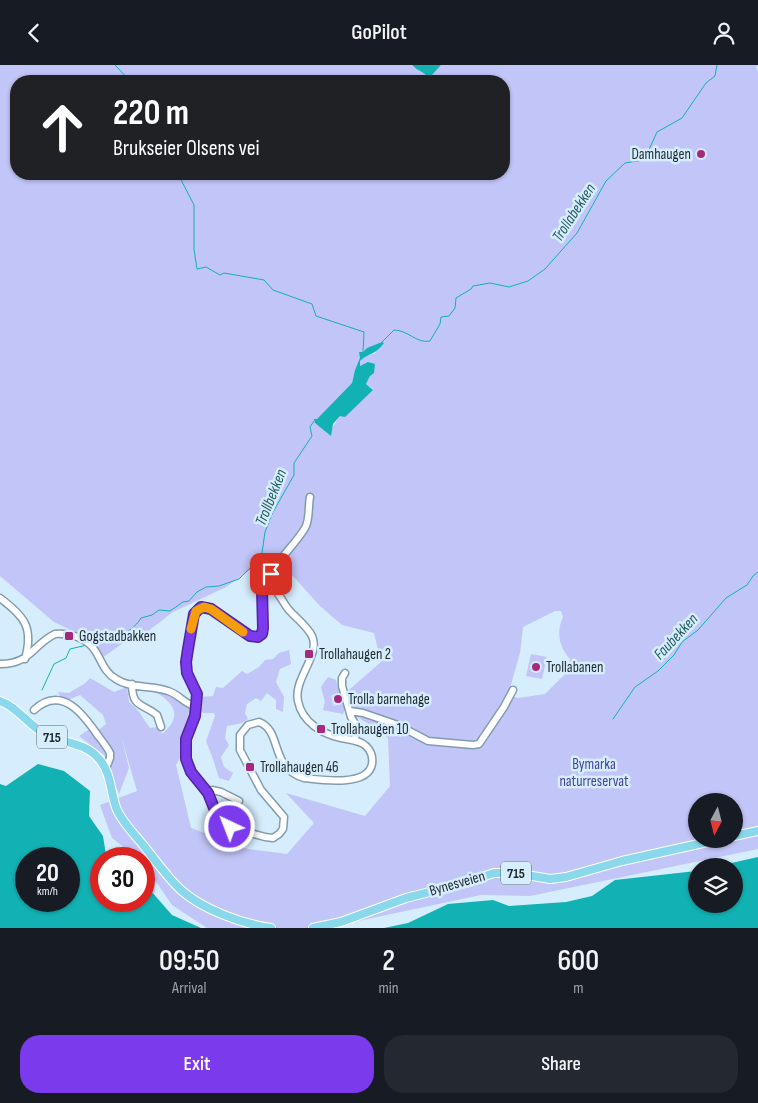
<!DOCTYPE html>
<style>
body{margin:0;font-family:"Sofia Sans Condensed",sans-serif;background:#242831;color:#f1f3f6;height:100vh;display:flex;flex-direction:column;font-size:19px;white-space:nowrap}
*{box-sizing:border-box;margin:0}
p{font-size:16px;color:#9ea1a6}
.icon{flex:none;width:28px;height:28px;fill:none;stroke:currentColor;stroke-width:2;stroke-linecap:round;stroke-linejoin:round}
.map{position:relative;height:863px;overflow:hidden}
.drawer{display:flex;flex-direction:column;background:#171b24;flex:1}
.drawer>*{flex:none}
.top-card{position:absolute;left:10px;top:10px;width:500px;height:105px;border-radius:20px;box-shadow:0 1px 4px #0004;background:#202124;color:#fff;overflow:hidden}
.needle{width:32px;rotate:187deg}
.buttons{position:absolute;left:688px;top:728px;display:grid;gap:10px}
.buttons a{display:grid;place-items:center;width:55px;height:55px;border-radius:50%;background:#171b24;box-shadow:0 1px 4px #0004;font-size:25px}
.speed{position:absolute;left:15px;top:782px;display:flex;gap:10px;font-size:25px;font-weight:700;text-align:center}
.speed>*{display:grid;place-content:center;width:65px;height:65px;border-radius:50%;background:#171b24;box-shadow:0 1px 4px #0004;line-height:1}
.speed small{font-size:12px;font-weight:400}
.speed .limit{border:8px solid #d22;background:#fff;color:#111}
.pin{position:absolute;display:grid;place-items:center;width:42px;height:42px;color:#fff;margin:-21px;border-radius:10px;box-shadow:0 2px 8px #0006}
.me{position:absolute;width:55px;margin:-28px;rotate:317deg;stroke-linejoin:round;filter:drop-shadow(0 0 4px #0008)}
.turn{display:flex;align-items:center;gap:18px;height:105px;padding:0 20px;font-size:22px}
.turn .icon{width:65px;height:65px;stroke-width:2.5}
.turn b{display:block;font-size:35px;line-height:42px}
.eta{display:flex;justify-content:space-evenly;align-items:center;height:85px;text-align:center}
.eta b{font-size:30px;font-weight:600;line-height:35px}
.cta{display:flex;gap:10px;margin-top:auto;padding:10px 20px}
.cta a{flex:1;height:58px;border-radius:20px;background:#7c3aed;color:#fff;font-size:20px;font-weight:600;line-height:58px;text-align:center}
.cta a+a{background:#242831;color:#f1f3f6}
header{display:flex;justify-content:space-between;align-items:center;height:65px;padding:0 20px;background:#171b24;font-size:22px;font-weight:600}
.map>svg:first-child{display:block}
.built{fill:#c1e4fd}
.green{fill:#c1c5f7;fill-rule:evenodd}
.water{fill:#12b2b4;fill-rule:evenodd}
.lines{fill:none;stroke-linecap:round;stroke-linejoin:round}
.stream{stroke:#12b2b4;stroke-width:1}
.minor-casing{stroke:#829caf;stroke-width:9}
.major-casing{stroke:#fff;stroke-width:10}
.minor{stroke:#fff;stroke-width:6}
.major{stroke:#8ad8eb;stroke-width:8}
.route-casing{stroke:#51269a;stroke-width:12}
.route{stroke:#7c3aed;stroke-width:9}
.slow{stroke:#f59e0b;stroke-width:9}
.poi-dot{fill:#a6297b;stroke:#d6edfd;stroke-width:2}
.labels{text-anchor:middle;stroke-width:5;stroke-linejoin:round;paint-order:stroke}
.shield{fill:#d6edfd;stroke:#55646e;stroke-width:1}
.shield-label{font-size:14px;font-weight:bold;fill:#1e2930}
.poi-label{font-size:15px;fill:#1e2930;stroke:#d6edfd;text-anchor:start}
.park-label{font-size:15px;fill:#463f9c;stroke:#d6edfd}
.street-label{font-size:15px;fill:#1e2930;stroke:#d6edfd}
.water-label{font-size:16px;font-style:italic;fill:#255d5e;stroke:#d6edfd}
</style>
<header><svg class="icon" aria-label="back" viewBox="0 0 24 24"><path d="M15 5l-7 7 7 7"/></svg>GoPilot<svg class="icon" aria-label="person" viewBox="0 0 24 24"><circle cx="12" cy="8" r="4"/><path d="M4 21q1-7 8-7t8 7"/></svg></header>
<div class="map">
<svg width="758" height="863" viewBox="0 0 758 863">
<rect width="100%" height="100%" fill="#d6edfd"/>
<path class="built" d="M328,612L336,615L338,624L342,626L345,645L343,649L323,645L325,637L321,622Z"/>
<path class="green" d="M0,0H412C418,7 426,7 431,16L432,10L441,0H758L756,2L758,7V784L530,831L481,830L325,863H207L172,840L144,799V794H139L112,773L100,740L137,726L121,671L129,703L119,729L104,690L79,671L88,665L100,664L106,659L103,650L80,630L68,635L61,633L58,627L69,628C77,622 84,621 90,613L114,627L127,622L129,637C141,647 141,651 150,663L158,662L162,669C181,653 177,640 157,628L169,629L191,645C189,656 184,666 182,677C179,688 183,690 176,700L191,763L248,784L287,789L314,758L286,728L365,751L390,721L388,673L345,643L343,649L323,645L325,637L321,622L328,612L336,615L338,624L343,627L331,630L333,641L344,639L342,631L381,597L374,568L342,560L320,541L273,489L226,522L173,547L143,570L130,573L102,593L87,573L54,557L0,511ZM16,16H504V109H16ZM367,283L377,288L365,291L360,296V302L370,311L366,319L373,324L340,351L332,363L317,354L352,318L355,305ZM555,546H561L563,552C556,567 559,582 570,594L567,607L545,629L518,633L508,630L520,588L523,562ZM696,736H734V774H696Z
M289,585L291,599L280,604L276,617L284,632L283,647L276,644V635L267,628L261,636L256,633L247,639L245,648L248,654L242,658L227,661L225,673L229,680L221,692L224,702L233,708L229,716L219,713L213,694L206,676L215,651L214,648H204L198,645L201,632L213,631L216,622L223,623L242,606L247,609L259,602L265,595L273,594L279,588Z
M531,589L547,592L542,614L526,611Z"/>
<path class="water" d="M412,0H441L432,10L430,16C427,7 418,7 412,0Z
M382,277L384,278C374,291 370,287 360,296V301L368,297L375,299L374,308L370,311L366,319L373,325L345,352L340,351L333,359L331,371L315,358L314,354H317L352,318L355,305L360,293L359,287H363L367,283Z
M38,699L64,706L90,726L89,751L103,771L106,790L131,794H101V836H144V814L151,826L172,850L201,863H0V719L6,721ZM26,794H69V836H26Z
M758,792V863H384L408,858L448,839L493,835L509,841L566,837L592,831L615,815L696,806V839H734V801H718Z"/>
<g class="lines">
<path class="stream" d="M115,0L130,16
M178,109L194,140V184L197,204L206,202L220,210L224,208L264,215L273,225L312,239L316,251L364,267L363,287
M382,277L394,265C408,265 417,279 430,276L440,259L441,252L449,251L455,243L456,233L471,224L473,221L490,218L509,222L528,216L545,204L577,168L606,116L625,98L643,95L646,91L657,67L682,53L706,18L715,11L717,0
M92,577C104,571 107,575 116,573C124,570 137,561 141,553L152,550L159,545L170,546L183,537L189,536L197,527L206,522L219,521L239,514L253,500L254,496L262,488L265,467L272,449L294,410V398L312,371L310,362L314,356
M42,625L54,599L66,593L70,584L87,580
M613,654L635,622L658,606L674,590L682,577L698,565L726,533L747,520L753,511L758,507"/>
<g class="minor-casing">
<path id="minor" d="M268,519C278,524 282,537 289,545C296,553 307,561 312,571C321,590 293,614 298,636C302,657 322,669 341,673C350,675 360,675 366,681C371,686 373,693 372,699C368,722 321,715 304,713C269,703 283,666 259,657L248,660L240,670V685L261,725L284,752L283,764L279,769L273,773L265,772L232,763L220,755L215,748L208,728L194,712L188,701L185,679L195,651L197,629L187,607L186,597L194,549L198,543L207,542L250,571L258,572L262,569L263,563L262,525L265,520Z
M268,519C274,496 293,483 305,463C310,455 308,442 310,432
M0,533C24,551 34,562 25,594
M0,599C31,599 32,580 55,569C70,568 88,573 96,587C102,597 105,608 116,614C131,624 152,620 168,626C179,629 184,639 195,641
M345,608L342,613V621L351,652L356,660L355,676
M132,619C132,643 142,638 157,650L161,662
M34,645C62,619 84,650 99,672C103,677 107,682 110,688V693L106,703
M350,646L363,648L398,660L428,676L473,680L479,679L504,642L513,625
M208,728L212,725L221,727L239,736"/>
</g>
<g class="major-casing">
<path id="major" d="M0,636C17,642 28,659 43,668C62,679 85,676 100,695C112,710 110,728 117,745C123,758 135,770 144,781C156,796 167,812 181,825C202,844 242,859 271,863
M734,771L758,766
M313,863L341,857L406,833L461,819L494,808H515L550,814L566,812L622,796L721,774"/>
</g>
<use href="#minor" class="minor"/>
<use href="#major" class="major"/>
</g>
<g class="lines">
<g class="route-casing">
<path id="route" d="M230,762L218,753L208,728L191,707L186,694V674L195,651L197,629L187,608L186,597L188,584L194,549L201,542L211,544L250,571L258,572L262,569L263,563L262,525L265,520L268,519L271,509"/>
</g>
<use href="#route" class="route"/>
<path class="slow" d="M191,564L196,546L204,542L211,544L243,567"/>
</g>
<g class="poi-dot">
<circle cx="701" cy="89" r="5"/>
<rect x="64" y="566" width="10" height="10" rx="2.5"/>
<rect x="304" y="584" width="10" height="10" rx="2.5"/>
<circle cx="536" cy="602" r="5"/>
<circle cx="338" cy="634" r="5"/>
<rect x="316" y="659" width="10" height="10" rx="2.5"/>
<rect x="245" y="697" width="10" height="10" rx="2.5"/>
</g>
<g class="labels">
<g class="shield">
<rect x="37" y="660.5" width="30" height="23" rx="4"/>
<rect x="501" y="796.5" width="30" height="23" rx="4"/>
</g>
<g class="shield-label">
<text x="52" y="677">715</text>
<text x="516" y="813">715</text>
</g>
<g class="poi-label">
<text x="691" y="94" text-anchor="end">Damhaugen</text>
<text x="79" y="576">Gogstadbakken</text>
<text x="319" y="594">Trollahaugen 2</text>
<text x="546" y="607">Trollabanen</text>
<text x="348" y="639">Trolla barnehage</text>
<text x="331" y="669">Trollahaugen 10</text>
<text x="260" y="707">Trollahaugen 46</text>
</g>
<g class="park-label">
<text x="594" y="704">Bymarka<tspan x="594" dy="17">naturreservat</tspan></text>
</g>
<g class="street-label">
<text transform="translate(457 818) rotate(-16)" y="5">Bynesveien</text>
</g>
<g class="water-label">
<text transform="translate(573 147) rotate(-57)" y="6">Trollabekken</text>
<text transform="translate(270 432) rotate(-68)" y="6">Trollbekken</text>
<text transform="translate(675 571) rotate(-47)" y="6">Faubekken</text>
</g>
</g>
</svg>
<div class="buttons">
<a><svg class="needle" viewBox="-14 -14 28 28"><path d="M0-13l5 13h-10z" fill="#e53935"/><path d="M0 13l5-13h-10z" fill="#9ea1a6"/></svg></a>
<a><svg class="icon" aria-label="layers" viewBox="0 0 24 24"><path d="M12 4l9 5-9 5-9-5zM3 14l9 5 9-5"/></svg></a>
</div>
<div class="speed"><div>20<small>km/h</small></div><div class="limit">30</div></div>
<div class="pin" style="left:271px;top:509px;background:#d93025"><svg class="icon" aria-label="arrive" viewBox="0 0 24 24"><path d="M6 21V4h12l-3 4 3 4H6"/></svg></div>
<svg class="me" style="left:230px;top:762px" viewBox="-20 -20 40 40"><circle r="17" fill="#7c3aed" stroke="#fff" stroke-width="3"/><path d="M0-11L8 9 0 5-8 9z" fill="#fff"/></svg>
<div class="top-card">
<div class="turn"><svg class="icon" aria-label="ahead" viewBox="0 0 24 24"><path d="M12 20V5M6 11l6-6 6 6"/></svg><div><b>220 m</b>Brukseier Olsens vei</div></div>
</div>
</div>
<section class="drawer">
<div class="eta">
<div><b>09:50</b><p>Arrival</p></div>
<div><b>2</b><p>min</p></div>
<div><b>600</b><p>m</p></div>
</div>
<div class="cta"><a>Exit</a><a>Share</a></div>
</section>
